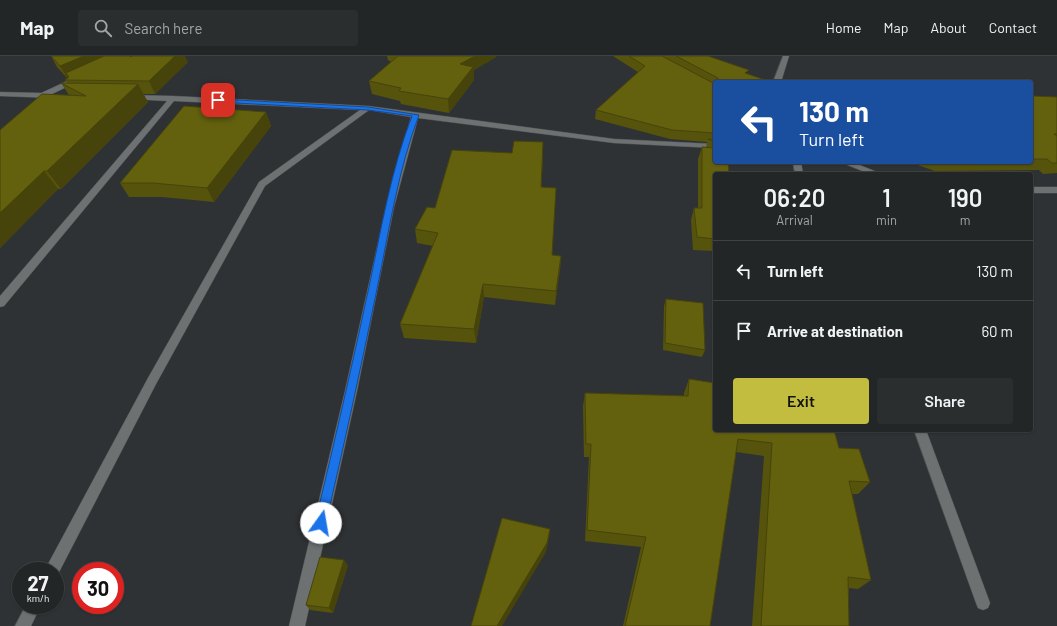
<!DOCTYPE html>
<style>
body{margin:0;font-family:Barlow,sans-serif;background:#2b2e2f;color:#f1f3f6;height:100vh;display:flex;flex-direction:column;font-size:15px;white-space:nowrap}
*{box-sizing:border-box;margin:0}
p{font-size:13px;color:#a3a5a7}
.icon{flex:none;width:22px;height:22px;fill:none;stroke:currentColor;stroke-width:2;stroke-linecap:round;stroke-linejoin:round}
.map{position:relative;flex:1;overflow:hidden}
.panel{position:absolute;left:713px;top:116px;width:320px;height:260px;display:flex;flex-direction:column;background:#232627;border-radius:4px;box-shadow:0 1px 3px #0004,0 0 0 1px #404344}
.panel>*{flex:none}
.guide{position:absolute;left:713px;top:24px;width:320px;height:84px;border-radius:4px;box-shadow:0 1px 3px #0004,0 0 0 1px #404344;background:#1a4fa0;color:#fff;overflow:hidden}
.speed{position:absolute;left:12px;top:506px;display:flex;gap:8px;font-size:20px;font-weight:700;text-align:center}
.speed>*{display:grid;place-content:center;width:52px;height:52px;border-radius:50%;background:#232627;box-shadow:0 1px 3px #0004,0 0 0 1px #404344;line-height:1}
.speed small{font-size:10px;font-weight:400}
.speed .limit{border:6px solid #d22;background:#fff;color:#111}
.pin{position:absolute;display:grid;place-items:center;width:34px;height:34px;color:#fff;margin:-17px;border-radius:8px;box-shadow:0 2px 6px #0006}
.me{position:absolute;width:44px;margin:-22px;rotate:13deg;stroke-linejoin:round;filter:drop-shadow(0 0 3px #0008)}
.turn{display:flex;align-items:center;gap:14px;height:84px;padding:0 20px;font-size:18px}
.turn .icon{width:52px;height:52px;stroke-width:2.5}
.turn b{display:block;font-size:28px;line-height:34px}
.eta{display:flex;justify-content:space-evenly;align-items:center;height:68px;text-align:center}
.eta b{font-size:24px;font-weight:600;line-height:28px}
.primary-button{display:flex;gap:8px;margin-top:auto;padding:8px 20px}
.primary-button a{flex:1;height:46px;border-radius:4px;background:#c3bd3f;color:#111;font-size:16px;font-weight:600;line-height:46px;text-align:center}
.primary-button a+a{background:#2b2e2f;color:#f1f3f6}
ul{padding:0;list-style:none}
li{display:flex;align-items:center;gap:12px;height:60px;padding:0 20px;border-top:1px solid #404344}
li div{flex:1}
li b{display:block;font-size:15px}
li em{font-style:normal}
header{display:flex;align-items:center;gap:24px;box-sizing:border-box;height:56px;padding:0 20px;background:#232627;border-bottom:1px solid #404344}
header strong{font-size:19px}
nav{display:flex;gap:22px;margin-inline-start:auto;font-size:14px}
.search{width:280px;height:36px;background:#2b2e2f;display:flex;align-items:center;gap:10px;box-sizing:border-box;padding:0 14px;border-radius:4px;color:#a3a5a7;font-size:15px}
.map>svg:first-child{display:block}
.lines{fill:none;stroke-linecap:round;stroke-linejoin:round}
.minor-casing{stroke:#4e5152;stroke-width:1}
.minor{fill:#6d7172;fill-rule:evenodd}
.wall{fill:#56530c}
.shaded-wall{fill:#46440a}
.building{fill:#64610e;stroke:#46440a}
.route{fill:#1a73e8;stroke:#114b97}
</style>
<header>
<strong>Map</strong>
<div class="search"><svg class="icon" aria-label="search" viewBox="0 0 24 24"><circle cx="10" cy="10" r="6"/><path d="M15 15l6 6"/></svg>Search here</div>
<nav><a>Home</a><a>Map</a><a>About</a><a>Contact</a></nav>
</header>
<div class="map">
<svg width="1057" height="570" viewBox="0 0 1057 570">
<rect width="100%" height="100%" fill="#2f3234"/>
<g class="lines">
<g class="minor-casing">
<path id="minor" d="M783,0H789L781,26H773Z
M74,22L81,24L52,38L57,40L53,42L0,40V36L41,37Z
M128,39L173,40L368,50L614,83L715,88V92L614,87L418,62L394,151L357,335L305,570H289L345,335L386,151L411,61L369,54L265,130L156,328L57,520L55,521V515H45L47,510L148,322L259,126L360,54L174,45L4,250L0,251V240L167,45L131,43L127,41Z
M793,106H801L803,118H795Z
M840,106H852L882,118H870Z
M1031,131H1057V137H1031Z
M914,374H926L990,547L988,552L983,554L978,552L976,547Z
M26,549H41L31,570H15Z"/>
</g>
<use href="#minor" class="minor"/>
</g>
<path class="wall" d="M51,0H130L131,1L188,6L155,38H143L148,46L61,133H58L0,192V74L69,39L61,27H67L65,24L67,22L57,11Z
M387,0H496V1L474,14V24L449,57L401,48L400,45L372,38L369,25L391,6L388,4Z
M613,0H708L748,18L771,26H715V195L693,194L691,164L694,152H698V103L702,91L706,92L707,86L670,83L595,63L596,54L638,16Z
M1031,36L1034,40L1057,41V117L1043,118L1039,114L935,115L909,106H1031Z
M266,56L271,70L214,146L162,141H129L120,127Z
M543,99L541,131L552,199L561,200L560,213L555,249L484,241L476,287L404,282L400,268L433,190L417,187L415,173Z
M666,243L705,294L702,301L663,294L664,250Z
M689,323L715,374L839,392L870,426L858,438H852L871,524L858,533L849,532V570H752L764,400L736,396L710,570H623L641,491L585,485L589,401H584L583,350L585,337L684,340V337Z
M348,509L333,557L310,554L306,549Z"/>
<path class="shaded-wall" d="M84,0H115L66,17L70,23H68L60,10Z
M175,0H185L188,6L155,38L149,25Z
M475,0H496V1L474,14V24L449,57L448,43L460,8Z
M138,28L148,46L61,133L47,115Z
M266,56L271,70L214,146L207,132Z
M543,86V99L541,145V131Z
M44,115L58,133L0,192V157Z
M561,200L560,213L555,249L556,235Z
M483,228L484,241L476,287L474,273Z
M550,473L549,482L546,496L502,570H497Z
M344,504L348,509L333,557L329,552Z"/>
<path class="building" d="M51,0H84L60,10Z
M104,0H130L131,1L132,0H175L149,25L65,24L69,21L66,17Z
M398,0H475L460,8L473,11L448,43L399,35L401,32L369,25Z
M629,0H662L715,28V77L672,74L596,54L645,10Z
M676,0H708L749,14L745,17L771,26H718V22Z
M61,27L138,28L47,115H44L0,157V74L42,38L86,40Z
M1031,36L1034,40L1057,41V78H1054L1057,80V107H1052L1047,103H1031Z
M184,50L266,56L207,132L153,127H120Z
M708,83L715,84V85Z
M514,85L543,86L541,131L556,132L552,199L561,200L556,235L483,228L474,273L400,268L438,177L415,173L427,151L435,152L452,94L512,97Z
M702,91L715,92V106H728L729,118H715V183L697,181L694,152H702Z
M666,243L703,247L705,294L665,287Z
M689,323L715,327V374H834L839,392L859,393L870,426L849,425L871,524L848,521L849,570H761L772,387L738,383L710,570H625L646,481L587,474L591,388H586L585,337L688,340Z
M502,462L550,473L547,487L497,570H471Z
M320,501L344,504L329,552L306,549Z"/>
<path class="route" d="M218,43L368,51L419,59C398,114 389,175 377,233C361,311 344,389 326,467L325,471L321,473L317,471L315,467C334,388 352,310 369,231C381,174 391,114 412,60L368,54L216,46L215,44Z"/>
</svg>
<div class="speed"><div>27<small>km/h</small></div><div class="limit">30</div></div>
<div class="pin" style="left:218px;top:44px;background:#d93025"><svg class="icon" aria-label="arrive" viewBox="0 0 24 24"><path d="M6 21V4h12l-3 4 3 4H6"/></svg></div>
<svg class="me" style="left:321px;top:467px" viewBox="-20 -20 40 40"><circle r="19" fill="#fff"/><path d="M0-13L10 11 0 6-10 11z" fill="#1a73e8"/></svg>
<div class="guide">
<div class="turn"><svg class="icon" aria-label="left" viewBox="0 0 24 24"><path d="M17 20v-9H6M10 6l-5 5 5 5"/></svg><div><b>130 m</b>Turn left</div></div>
</div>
<section class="panel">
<div class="eta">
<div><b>06:20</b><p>Arrival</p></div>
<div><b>1</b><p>min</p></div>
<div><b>190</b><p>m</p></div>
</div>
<ul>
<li><svg class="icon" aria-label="left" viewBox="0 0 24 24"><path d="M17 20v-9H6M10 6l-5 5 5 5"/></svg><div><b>Turn left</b></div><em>130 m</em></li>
<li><svg class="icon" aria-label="arrive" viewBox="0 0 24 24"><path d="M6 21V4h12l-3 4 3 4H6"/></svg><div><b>Arrive at destination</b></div><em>60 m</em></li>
</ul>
<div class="primary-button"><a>Exit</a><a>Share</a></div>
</section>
</div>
